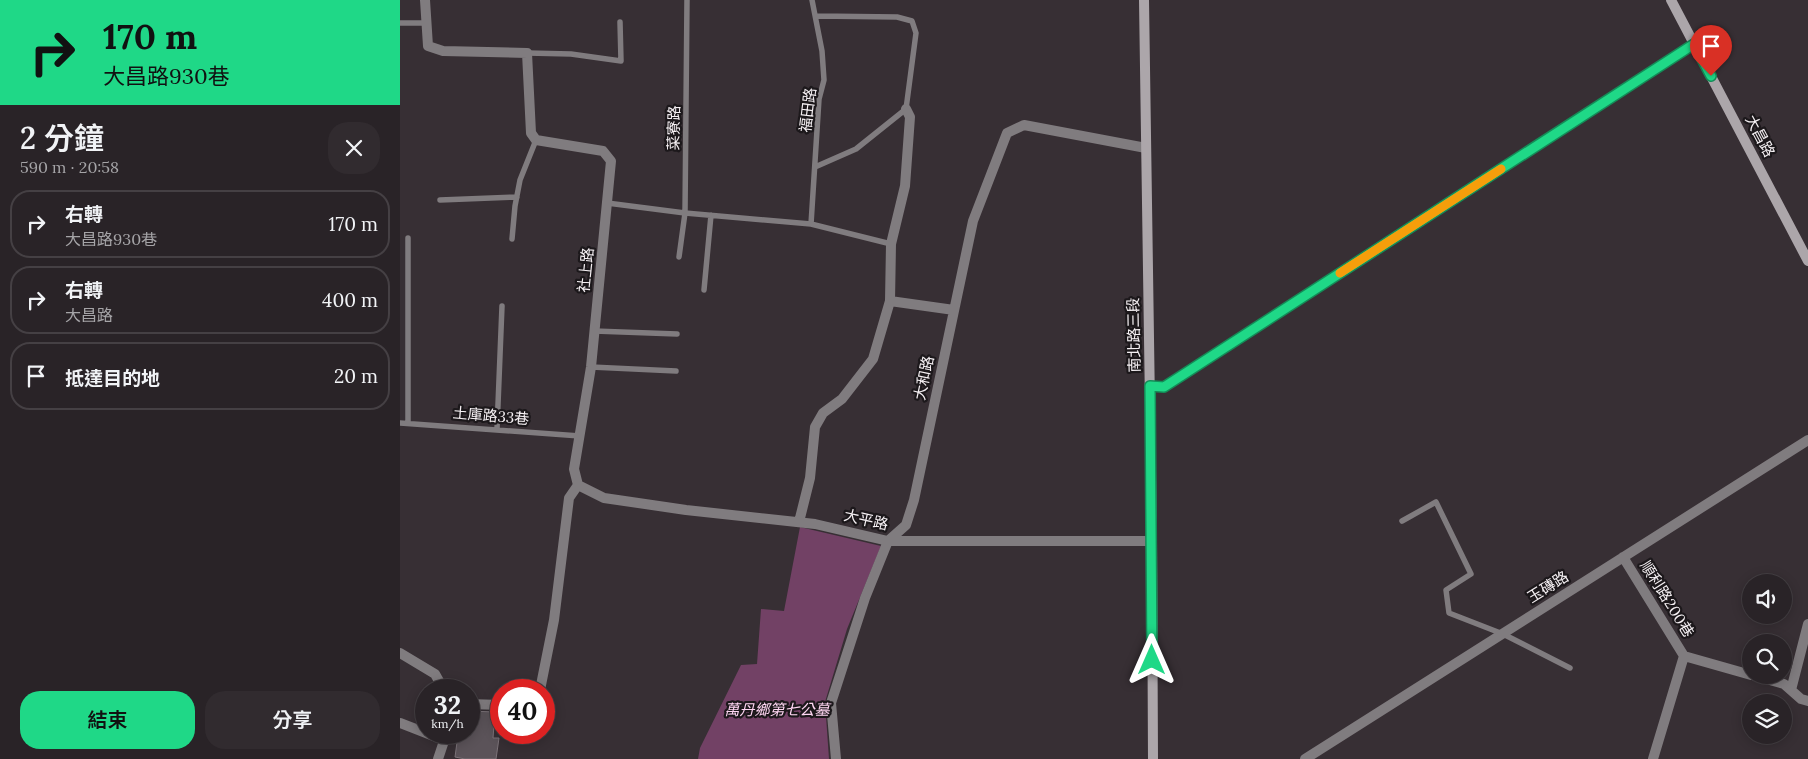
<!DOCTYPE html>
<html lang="zh-TW">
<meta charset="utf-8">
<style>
body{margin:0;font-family:Lora,"Noto Sans TC",serif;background:#312b2f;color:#f1f3f6;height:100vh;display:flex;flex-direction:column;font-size:19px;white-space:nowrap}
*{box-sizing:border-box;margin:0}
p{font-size:16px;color:#a5a4a7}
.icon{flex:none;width:28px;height:28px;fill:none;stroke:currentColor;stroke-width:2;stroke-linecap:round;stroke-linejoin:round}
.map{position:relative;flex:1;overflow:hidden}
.panel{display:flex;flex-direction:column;background:#292327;width:400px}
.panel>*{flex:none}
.banner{background:#1fd887;color:#111;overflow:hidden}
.buttons{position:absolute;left:1342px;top:574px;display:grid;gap:10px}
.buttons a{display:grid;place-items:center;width:50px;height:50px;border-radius:50%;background:#292327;box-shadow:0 2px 12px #0003,0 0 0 1px #454044;font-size:25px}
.speed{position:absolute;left:15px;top:679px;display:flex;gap:10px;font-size:25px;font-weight:700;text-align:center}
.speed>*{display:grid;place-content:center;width:65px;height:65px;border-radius:50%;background:#292327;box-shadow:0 2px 12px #0003,0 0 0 1px #454044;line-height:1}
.speed small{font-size:12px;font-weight:400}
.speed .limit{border:8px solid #d22;background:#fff;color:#111}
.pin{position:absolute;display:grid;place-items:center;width:42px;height:42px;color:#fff;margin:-51px -21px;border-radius:50% 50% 50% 0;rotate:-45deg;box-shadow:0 0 5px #0007}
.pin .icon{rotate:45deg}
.me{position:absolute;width:55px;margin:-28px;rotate:0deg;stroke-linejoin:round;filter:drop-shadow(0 0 4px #0008)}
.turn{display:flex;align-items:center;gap:18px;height:105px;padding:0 20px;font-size:22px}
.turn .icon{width:65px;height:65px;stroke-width:2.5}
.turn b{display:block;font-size:35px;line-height:42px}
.round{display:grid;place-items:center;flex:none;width:52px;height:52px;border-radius:20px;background:#312b2f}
.head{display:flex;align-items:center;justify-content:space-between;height:85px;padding:0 20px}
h1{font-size:30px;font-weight:600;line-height:38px}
.button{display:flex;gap:10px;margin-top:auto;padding:10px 20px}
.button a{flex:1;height:58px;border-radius:20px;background:#1fd887;color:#111;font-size:20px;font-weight:600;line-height:58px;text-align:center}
.button a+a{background:#312b2f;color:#f1f3f6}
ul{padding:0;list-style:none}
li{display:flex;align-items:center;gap:15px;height:68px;margin:0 10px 8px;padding:0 10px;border:2px solid #454044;border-radius:20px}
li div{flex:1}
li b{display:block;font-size:19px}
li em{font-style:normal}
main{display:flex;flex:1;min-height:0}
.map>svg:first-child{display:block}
.green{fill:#724165}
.building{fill:#5b5359;stroke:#7c7379}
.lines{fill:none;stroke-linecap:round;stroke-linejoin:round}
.lane{stroke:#807c7f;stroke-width:5.5}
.street{stroke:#807c7f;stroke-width:10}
.secondary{stroke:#aca6aa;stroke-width:10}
.route-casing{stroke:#148c58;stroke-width:12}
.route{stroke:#1fd887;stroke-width:9}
.slow{stroke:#f59e0b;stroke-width:9}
.labels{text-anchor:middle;stroke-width:4.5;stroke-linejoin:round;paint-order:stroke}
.street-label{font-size:15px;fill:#f6f1f4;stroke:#1c181b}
.park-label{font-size:15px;font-style:italic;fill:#fed5f2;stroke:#1c181b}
</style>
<main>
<section class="panel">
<div class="banner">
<div class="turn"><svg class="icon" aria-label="right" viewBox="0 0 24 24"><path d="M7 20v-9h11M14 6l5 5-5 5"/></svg><div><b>170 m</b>大昌路930巷</div></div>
</div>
<div class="head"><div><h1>2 分鐘</h1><p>590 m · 20:58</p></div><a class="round"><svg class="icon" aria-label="close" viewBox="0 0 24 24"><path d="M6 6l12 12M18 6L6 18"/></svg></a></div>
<ul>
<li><svg class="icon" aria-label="right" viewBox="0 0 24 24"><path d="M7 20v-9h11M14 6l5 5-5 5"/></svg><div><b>右轉</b><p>大昌路930巷</p></div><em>170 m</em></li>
<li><svg class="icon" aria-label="right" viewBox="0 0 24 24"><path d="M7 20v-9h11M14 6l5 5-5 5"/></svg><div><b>右轉</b><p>大昌路</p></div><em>400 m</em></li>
<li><svg class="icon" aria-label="arrive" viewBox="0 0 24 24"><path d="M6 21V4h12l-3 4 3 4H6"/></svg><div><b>抵達目的地</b></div><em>20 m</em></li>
</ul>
<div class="button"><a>結束</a><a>分享</a></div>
</section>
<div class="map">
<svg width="1408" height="759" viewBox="0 0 1408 759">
<rect width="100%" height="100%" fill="#372f34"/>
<path class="green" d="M400,527L481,546L447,629L425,702L429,759H298L300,748L341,665L357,664L361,609L384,611Z"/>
<path class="building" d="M69,711L95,712L93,738H99L96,759H65L55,757L58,735L69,736Z"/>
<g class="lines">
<path class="lane" d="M0,23H26
M127,53L171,54L221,61L220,22
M415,167L456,149L506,109L516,33L512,21L497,17L416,16
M40,200L117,197
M207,203L285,213L411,224L491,244
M411,224L419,99L424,80L422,51L412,0
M112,239L115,206L120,180L136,140
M279,257L285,213L287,0
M304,290L311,215
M194,331L277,334
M191,367L276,371
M8,422V238
M0,423L180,436
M97,429L102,306
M1002,521L1036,502L1071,574L1046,590L1049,613L1103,634L1170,668"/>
<path class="street" d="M25,0L28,46L43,51L127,53L131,133L136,140L203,151L211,161L191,367L174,469L178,485L169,498L154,620L140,690
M490,301L554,310
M750,386L764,387L1294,44
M178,485L204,498L286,510L415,524L488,541H752
M399,522L410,478L415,427L423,413L442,399L473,359L490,301L491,244L505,186L510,117L506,109
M1223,557L1284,656L1351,675
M0,653L35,674L44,690
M1352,675L1384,684L1401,699L1408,701
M1391,690L1408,624
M69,704L101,705
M0,723L44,740
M38,759L47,732
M436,759L431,703L465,598L488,541L506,525L514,500L573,221L607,133L624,125L746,148
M905,759L1408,440
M1253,759L1284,656"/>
<path class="secondary" d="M744,0L752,541L753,759
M1271,0L1408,261"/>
</g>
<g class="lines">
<g class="route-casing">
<path id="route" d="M752,660L750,386L764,387L1294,44L1311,76"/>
</g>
<use href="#route" class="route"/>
<path class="slow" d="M940,273L1101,169"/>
</g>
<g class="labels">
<g class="street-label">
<text transform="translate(408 110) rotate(-83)" y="5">福田路</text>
<text transform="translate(274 128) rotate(-89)" y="5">菜寮路</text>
<text transform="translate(1360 136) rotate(62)" y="5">大昌路</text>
<text transform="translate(186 270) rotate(-84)" y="5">社上路</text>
<text transform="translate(734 335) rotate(-91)" y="5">南北路三段</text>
<text transform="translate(524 378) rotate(-78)" y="5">大和路</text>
<text transform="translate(91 416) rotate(5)" y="5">土庫路33巷</text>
<text transform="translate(466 520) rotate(13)" y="5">大平路</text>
<text transform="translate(1148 587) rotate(-32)" y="5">玉磚路</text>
<text transform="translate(1267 599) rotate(58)" y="5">順利路200巷</text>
</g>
<g class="park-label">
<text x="377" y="715">萬丹鄉第七公墓</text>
</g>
</g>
</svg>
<div class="buttons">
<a><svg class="icon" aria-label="sound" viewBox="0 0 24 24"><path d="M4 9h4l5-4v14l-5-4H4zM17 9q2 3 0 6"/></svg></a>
<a><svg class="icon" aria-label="search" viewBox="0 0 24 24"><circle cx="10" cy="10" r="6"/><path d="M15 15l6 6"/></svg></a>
<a><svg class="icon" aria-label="layers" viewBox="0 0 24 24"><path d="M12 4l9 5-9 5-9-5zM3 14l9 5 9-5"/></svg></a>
</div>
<div class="speed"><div>32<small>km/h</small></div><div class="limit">40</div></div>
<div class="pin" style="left:1311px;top:76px;background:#d93025"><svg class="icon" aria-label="arrive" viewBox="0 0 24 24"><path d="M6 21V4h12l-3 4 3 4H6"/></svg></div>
<svg class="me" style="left:752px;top:660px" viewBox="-20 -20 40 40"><path d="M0-17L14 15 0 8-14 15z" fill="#1fd887" stroke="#fff" stroke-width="4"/></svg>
</div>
</main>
